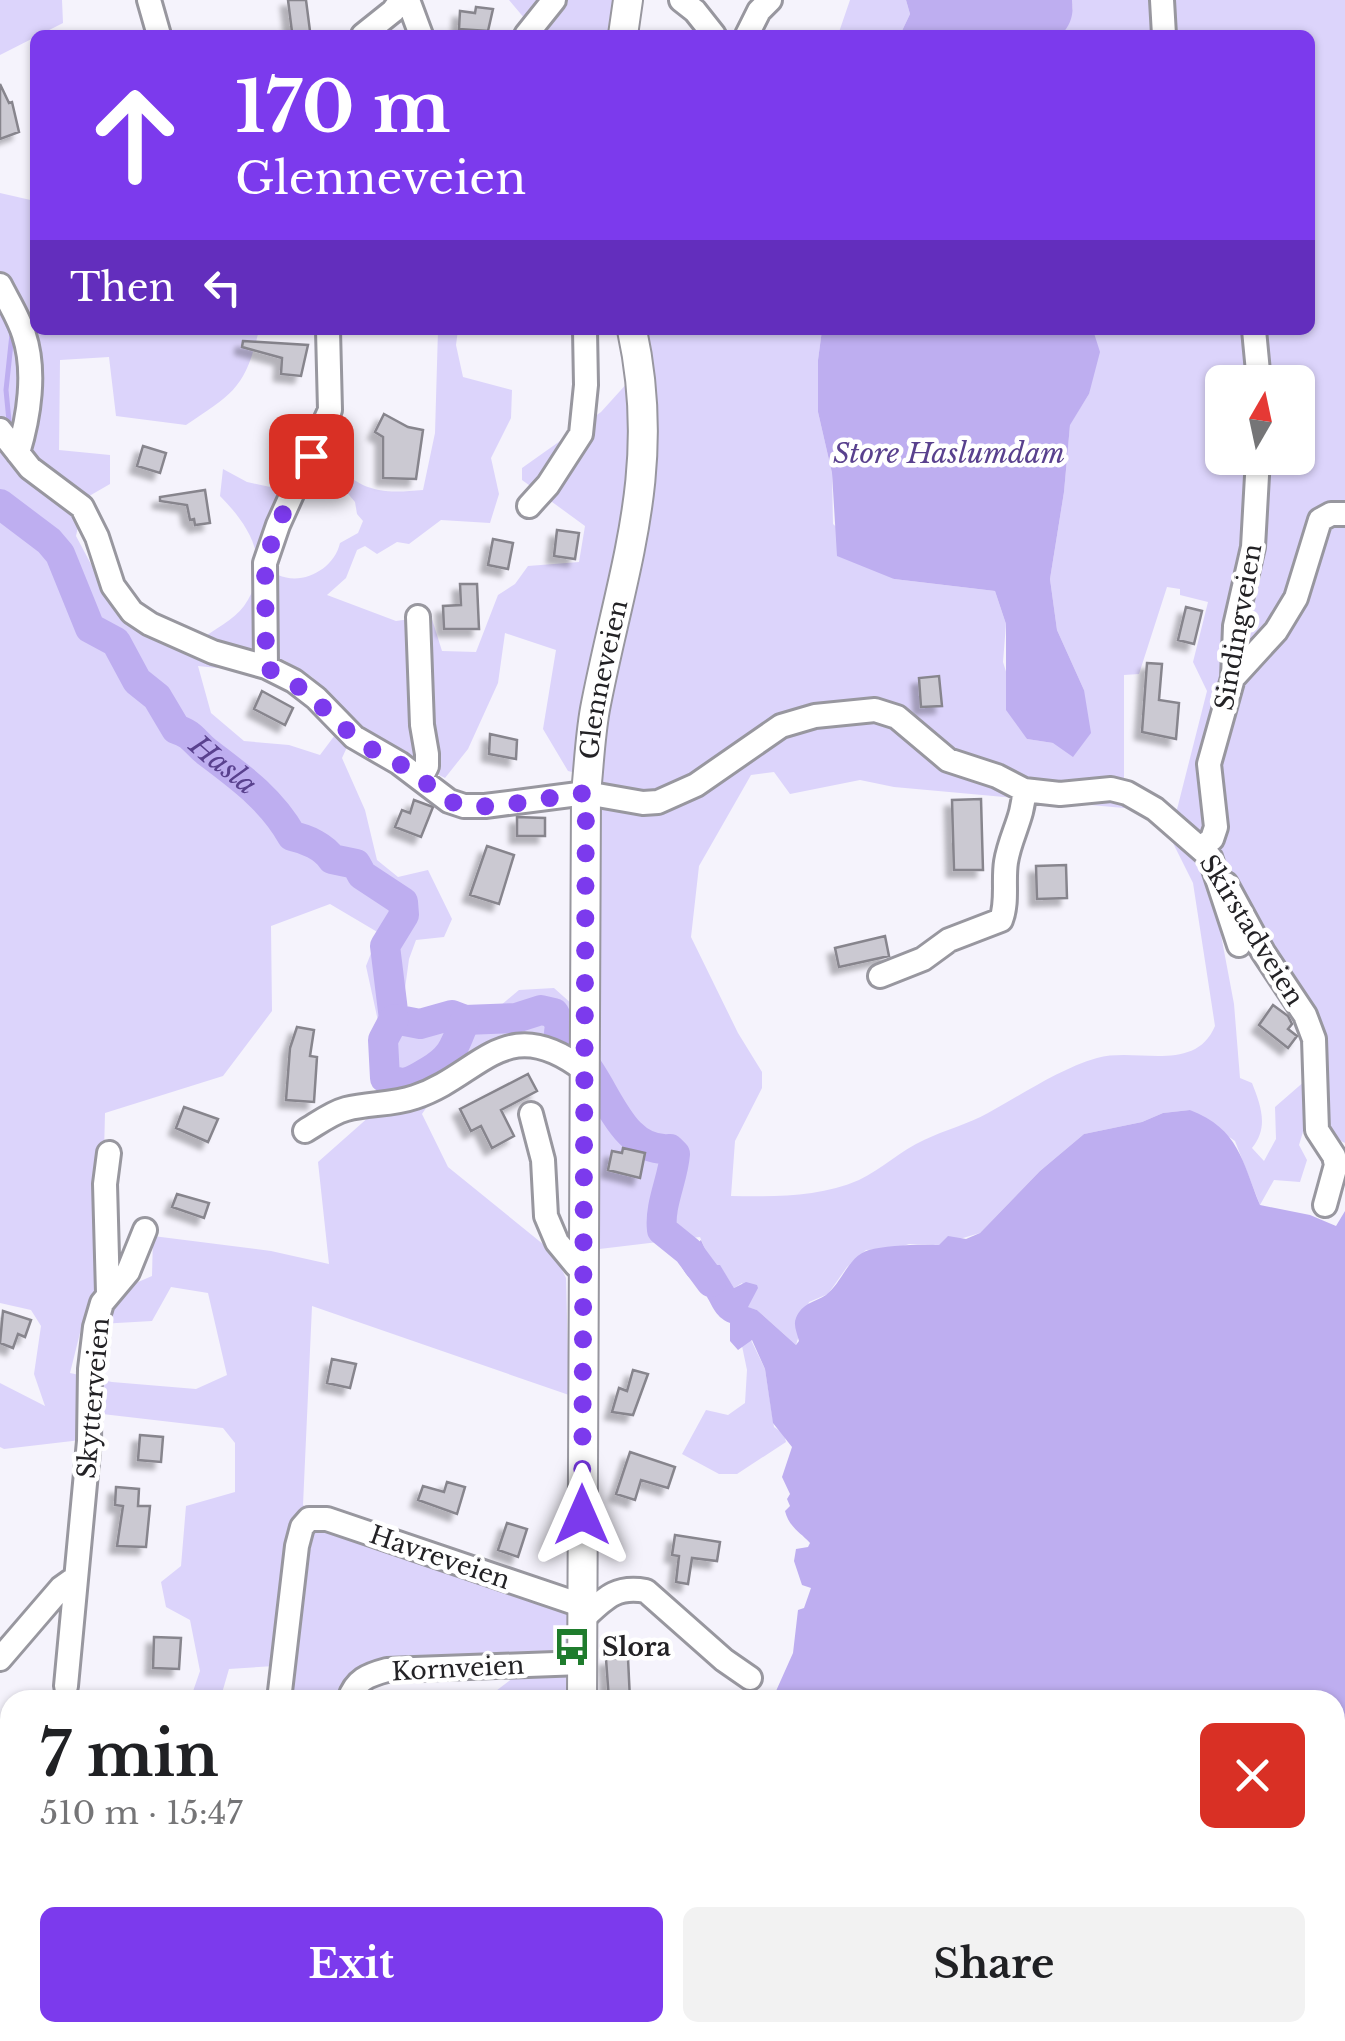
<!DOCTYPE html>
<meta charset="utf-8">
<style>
body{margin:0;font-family:"Libre Baskerville",serif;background:#f2f2f2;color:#202124;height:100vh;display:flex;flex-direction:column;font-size:38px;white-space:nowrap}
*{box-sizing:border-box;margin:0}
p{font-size:32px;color:#757577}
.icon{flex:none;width:55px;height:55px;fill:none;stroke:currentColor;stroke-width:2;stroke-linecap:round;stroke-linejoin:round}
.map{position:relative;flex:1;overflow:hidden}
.side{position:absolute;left:0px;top:1690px;width:1345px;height:352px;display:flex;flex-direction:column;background:#fff;border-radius:30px 30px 0 0;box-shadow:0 2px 8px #0004}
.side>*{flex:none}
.hud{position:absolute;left:30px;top:30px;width:1285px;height:305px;border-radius:15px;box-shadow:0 2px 8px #0004;background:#7c3aed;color:#fff;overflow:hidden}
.needle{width:65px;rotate:9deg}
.fabs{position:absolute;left:1205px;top:365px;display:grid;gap:20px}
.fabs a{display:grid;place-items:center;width:110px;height:110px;border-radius:15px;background:#fff;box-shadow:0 2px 8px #0004;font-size:50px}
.pin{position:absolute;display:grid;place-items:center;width:85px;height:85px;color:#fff;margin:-42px;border-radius:20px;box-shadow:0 5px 15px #0006}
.me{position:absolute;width:110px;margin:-55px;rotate:0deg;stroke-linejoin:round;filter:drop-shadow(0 0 8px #0008)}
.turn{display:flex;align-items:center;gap:35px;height:210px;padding:0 40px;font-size:45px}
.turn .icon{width:130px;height:130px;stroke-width:2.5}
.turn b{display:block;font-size:70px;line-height:85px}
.then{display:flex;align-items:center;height:95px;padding:0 40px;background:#0003;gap:20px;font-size:38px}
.round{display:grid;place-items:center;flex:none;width:105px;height:105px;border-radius:15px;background:#f2f2f2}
.overview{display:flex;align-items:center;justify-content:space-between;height:170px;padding:0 40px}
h1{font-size:60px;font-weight:700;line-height:75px}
.primary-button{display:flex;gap:20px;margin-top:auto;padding:20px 40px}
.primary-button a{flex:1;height:115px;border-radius:15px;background:#7c3aed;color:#fff;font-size:40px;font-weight:700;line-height:115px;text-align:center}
.primary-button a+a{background:#f2f2f2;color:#202124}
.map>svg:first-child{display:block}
.green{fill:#dcd4fb;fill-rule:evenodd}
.water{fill:#beaef0}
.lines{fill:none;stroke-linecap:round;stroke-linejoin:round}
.stream{stroke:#beaef0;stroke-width:5}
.river{stroke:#beaef0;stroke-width:30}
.building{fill:#cbc9d2;stroke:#87858d;stroke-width:2.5;filter:url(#shadow)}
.minor-casing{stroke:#98979f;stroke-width:28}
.major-casing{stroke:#98979f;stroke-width:32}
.minor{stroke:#fff;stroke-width:22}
.major{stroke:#fff;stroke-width:28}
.route{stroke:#7c3aed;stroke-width:18;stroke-dasharray:0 32.4}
.labels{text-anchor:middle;stroke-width:9;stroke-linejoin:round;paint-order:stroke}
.street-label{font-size:25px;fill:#232225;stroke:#fff}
.poi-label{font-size:25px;font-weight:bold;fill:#232225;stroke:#fff;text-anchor:start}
.water-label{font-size:28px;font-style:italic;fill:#59418e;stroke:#fff}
</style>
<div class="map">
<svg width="1345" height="2041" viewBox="0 0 1345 2041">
<defs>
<filter id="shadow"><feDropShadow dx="-7" dy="7" stdDeviation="2.5" flood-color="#0004"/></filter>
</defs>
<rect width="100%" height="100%" fill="#f5f3fc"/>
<path class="green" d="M0,0H62L63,23L0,55Z
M509,0H615L608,35H509L525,19Z
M850,0H906L910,14L900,35H838Z
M1072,0H1345V1143L1305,1125L1299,1145L1307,1160L1300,1182L1274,1180L1260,1205L1235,1141L1190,1110L1163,1113L1142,1122L1084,1134L1040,1171L980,1233L939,1245L909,1244L897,1248L866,1250L847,1267L828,1294L809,1302L796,1345L757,1310L747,1307L752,1298L742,1283L734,1288L720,1266H712L700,1237L591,1250L593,777L568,771L543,729L556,650L505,633L498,683L468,749L445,778L370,741L348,745L342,758L365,810L377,860L398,877L428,870L452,919L444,937L416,940L409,959L402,1011L421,1015L500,1006L519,990L554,988L573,1005L572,1050L499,1056L430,1102L422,1114L448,1167L554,1253L566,1278L569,1395L312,1306L303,1505L326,1523L572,1611L570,1700H484L534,1662L363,1669L344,1700H279L275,1666L229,1669L220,1700H190L200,1671L190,1620L166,1607L161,1582L181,1566L186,1506L235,1492V1443L223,1428L85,1412L81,1440L4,1449L0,1447V1383L45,1406L34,1374L41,1326L31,1310L0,1303V193L35,201V330H259C245,388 234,393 186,425L116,416L109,357L60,360L59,450L110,455V484L84,499L76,536L118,615L200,640C213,630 234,620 244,606C273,565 251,527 220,496L223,469L247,482L275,488L303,437C317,436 326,438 337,446L331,458C359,492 381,494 423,490L435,433L438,330H458L456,345L463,377L512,390L511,418L491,458L499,494L490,523L441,520L409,544L397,542L377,554L365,546L357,550L346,578L327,595L396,621L431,616L442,651L476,652L498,595L515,584L528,566L579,562L585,526L522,480V468L601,412L630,380L639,330H822L818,360V412L832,473L833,524L894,579L995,591L1006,624L1003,662L1027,739L1053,743L1084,690L1057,630L1050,579L1064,492L1070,424L1089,394L1093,330H1310V35H1061L1073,8ZM1222,382H1298V458H1222ZM316,456L355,502L357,514L363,521L358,533L340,543C334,569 303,586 278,575L273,521ZM1167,587L1180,589V595L1208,602L1193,662L1207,691L1170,837L1193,883L1215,1026C1195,1074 1136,1047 1097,1058C1059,1069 1023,1094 988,1113C968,1124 945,1130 924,1140C901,1150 882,1169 859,1180C820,1197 773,1197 731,1196L735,1141L762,1088V1072L738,1033L691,937L699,866L751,775L774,772L790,794L860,780L894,787L1124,808V675L1139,674ZM242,655L284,660L312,677L347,719L320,755L289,745L244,741L211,713L198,666L217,668ZM330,904L379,933L366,966L378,1021L379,1108L318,1162L329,1264L271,1251L153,1236L152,1276L122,1289L102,1232L105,1113L223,1076L272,1011L271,926ZM1235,916C1271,971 1309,1011 1306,1080L1275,1107L1276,1139L1264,1161L1252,1148C1269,1127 1261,1106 1252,1083L1240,1078L1234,1004L1218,919ZM171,1287L208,1293L227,1375L196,1389L112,1382L70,1373L82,1325L152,1321Z
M748,1340H751L765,1369L774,1427L784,1434L786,1442L737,1474H719L682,1454L706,1410L728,1415L745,1403L747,1370L742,1346Z
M10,1876V2032L45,2033L52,2041H0V1882Z
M324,2032L326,2041H159L155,2033Z
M386,2033H519L520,2041H386Z"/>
<path class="water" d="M906,0H1072C1074,14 1071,25 1061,35H900L910,14Z
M822,330H1093L1100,352L1089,394L1070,425L1064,492L1050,579L1057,630L1084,690L1091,733L1073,757L1053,743L1027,739L1006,710V624L995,591L894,579L837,556L832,473L818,412V360Z
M1190,1110C1239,1129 1242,1161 1260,1205L1310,1215L1336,1226L1345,1211V2041H809L812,2032H1335V1700H772L793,1653L798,1610L804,1608L811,1588L802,1585L794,1561L796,1549L808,1547L810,1543C800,1532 789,1527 785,1511L790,1506L787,1499L790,1494L782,1477L792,1447L773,1423L765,1369L752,1340L738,1350L730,1341V1323C713,1316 713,1304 703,1291C694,1280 687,1279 681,1265L688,1251L701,1240L712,1265H720L734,1288L746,1282L757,1285L758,1288L748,1307L757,1310L796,1345L799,1341C797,1333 793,1325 796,1318C802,1303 815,1302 826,1295C842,1283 848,1256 869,1250C885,1245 922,1244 939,1245L948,1236L966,1239L980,1233L1040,1171L1084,1134L1142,1122L1163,1113Z"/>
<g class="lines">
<path class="stream" d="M0,309L12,334L6,390L9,421"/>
<g class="river">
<path id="s1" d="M0,504L49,541L60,554L90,628L116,642L137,681L157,697L176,729C194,735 193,741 207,752C240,777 271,799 292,836C307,839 324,847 332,859L356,864L362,875L403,902L404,915L385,946L394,1019L420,1024L452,1015L465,1020L516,1018L541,1010L554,1013L560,1024L558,1042C604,1058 610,1154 670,1149L675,1154C673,1179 659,1205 662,1230L688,1251L711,1282"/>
<path d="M394,1019L383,1040L385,1078C405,1087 411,1082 429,1071C453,1057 455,1045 465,1020"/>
</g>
</g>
<path class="building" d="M288,0H306L310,31L292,32Z
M476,7L493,9L488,31L459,29L460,11L475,13Z
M0,84L9,103L12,102L19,132L0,139Z
M243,341L308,345L301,376L281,374L282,358L242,347Z
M384,414L408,427L423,430L416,479L383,478V437L375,432Z
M143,446L166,453L160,473L137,466Z
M205,490L210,523L195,525L194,519L190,520L187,505L160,501V497Z
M557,530L579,533L575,559L554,556Z
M493,539L513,543L508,569L488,565Z
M460,584H477L479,629H444L443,606L461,605Z
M1186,607L1202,611L1194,644L1178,640Z
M1147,663L1162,664L1159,700L1179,703L1176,739L1142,732Z
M939,676L942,706L921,707L919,678Z
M262,691L293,708L285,725L254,709Z
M490,734L517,740L516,759L489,754Z
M981,799L983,870H954L952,800Z
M414,800L433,807L421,837L395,827L402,810L410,813Z
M517,817L545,818V836H517Z
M487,846L514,855L499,904L470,895Z
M1066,865L1067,898L1037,899L1036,866Z
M885,936L889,956L839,967L835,948Z
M1273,1005L1288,1016L1292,1024L1288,1029L1297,1036L1288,1048L1259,1025Z
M297,1027L314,1030L310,1056L317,1057L314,1102L286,1100L290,1048Z
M528,1074L537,1091L501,1110L514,1136L492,1148L481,1126L471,1131L460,1109Z
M184,1107L218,1119L208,1142L176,1128Z
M623,1148L645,1153L640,1178L608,1170L612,1151L622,1153Z
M177,1194L209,1203L204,1218L172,1207Z
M3,1311L31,1320L25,1337L18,1334L13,1348L0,1343Z
M332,1359L356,1364L350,1388L327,1383Z
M633,1370L648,1374L633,1415L612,1412L619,1388L627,1391Z
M140,1435L163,1437L161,1462L138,1460Z
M630,1452L675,1467L668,1488L641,1480L635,1500L616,1494Z
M447,1482L465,1487L457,1514L418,1500L423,1486L444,1492Z
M116,1487L139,1489L138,1506H150L146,1547L117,1546L123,1506L115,1505Z
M507,1523L527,1529L518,1557L498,1550Z
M675,1535L720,1542L717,1561L692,1558L688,1584L676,1582L679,1556L672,1555Z
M154,1637L181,1638L179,1669L153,1668Z
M628,1658L630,1700H609L606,1659Z"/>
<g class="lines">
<g class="minor-casing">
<path id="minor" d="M149,0L159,35
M408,0L421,35
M681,0L695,11L714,35
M1162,0L1164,35
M363,35L393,11L401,0
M526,35L554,0
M747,35L759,11L770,0
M0,285C8,301 19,318 24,335C36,371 29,417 18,453
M1254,330L1259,382
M0,430L30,468L82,507L97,537L113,586L132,612L150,624L213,652L266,667L294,681L316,698L354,737L399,763L449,801L464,806H485L586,793L643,803L658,802L696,785L781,726L815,716L875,710L897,717L948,760L997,776L1024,790L1060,794L1111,789L1127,793L1155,809L1210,857L1239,945
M529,506L548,485L581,434L586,385L585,330
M418,617L422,725L427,754V766L421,778
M266,667L265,563L278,525L330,410L328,330
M1233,678L1276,631L1296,598L1320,520L1331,514H1345
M1202,847L1212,839L1216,827L1209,764L1233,678L1235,626L1253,547L1258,458
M1226,884L1263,952L1305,1015L1314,1039L1317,1130L1334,1156L1336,1165L1325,1205
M880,976L923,959L949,940L1001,920C1008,902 1003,881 1006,862C1010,836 1024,817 1024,790
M531,1114L543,1160L546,1216L557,1242L576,1265L583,1264
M305,1131C317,1124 331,1113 346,1109C369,1103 392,1105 415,1097C481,1075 505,1010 584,1070
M108,1293L105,1184L109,1153
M581,1615H587C607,1596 618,1586 646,1591L724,1660L750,1678
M0,1659L61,1588L75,1578
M66,1686L89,1441L90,1369L95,1327L102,1303L128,1272L145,1230
M279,1700L297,1546L302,1527L309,1519H327L572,1602H581
M349,1700C355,1680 368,1675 387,1670L582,1663
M0,1948L10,1960
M69,2032L76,2041
M613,2041L615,2032"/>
</g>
<g class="major-casing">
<g id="major">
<path d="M623,35L628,0"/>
<path id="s2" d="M582,1700L586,793C589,765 590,737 595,709C621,573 663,472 632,330"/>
<path d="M581,2041V2032"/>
</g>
</g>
<use href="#minor" class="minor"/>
<use href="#major" class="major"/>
</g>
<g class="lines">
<path class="route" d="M311,456L278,524L265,562L266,668C311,689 321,709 357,739C375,754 398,761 417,775C432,787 442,801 462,805C494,811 551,796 586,793L582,1515"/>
</g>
<defs>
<g id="bus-bare" transform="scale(3)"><path d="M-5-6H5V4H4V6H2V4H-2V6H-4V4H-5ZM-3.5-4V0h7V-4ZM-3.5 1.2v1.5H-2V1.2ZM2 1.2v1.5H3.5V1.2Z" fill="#1f7c2d" stroke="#fff" stroke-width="2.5" paint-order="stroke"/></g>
</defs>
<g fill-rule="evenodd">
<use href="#bus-bare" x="572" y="1647"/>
</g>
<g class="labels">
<g class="street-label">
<text transform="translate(1238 627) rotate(-80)" y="9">Sindingveien</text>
<text dy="9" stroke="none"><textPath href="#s2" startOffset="1022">Glenneveien</textPath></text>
<text transform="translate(1252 930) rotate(58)" y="9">Skirstadveien</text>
<text transform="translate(93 1398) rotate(-85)" y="9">Skytterveien</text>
<text transform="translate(440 1557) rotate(19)" y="9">Havreveien</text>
<text transform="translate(458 1668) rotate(-3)" y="9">Kornveien</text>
</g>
<g class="poi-label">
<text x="602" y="1656">Slora</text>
</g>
<g class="water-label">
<text x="949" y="463">Store Haslumdam</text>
<text dy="10" stroke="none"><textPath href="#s1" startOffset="355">Hasla</textPath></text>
</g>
</g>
</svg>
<div class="fabs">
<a><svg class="needle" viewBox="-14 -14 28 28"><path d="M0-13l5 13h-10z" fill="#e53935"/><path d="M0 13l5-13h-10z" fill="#757577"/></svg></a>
</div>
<div class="pin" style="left:311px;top:456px;background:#d93025"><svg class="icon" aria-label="arrive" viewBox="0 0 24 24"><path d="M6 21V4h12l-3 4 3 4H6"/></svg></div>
<svg class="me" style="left:582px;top:1515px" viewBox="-20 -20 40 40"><path d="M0-17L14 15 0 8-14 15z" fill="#7c3aed" stroke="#fff" stroke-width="4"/></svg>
<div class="hud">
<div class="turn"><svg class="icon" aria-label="ahead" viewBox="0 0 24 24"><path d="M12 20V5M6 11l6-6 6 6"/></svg><div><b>170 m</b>Glenneveien</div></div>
<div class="then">Then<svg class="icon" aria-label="left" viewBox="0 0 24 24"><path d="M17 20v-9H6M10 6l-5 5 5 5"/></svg></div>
</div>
<section class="side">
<div class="overview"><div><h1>7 min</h1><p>510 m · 15:47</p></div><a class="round" style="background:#d93025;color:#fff"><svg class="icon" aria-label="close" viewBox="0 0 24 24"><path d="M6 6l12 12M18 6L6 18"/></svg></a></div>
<div class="primary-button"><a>Exit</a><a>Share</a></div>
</section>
</div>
